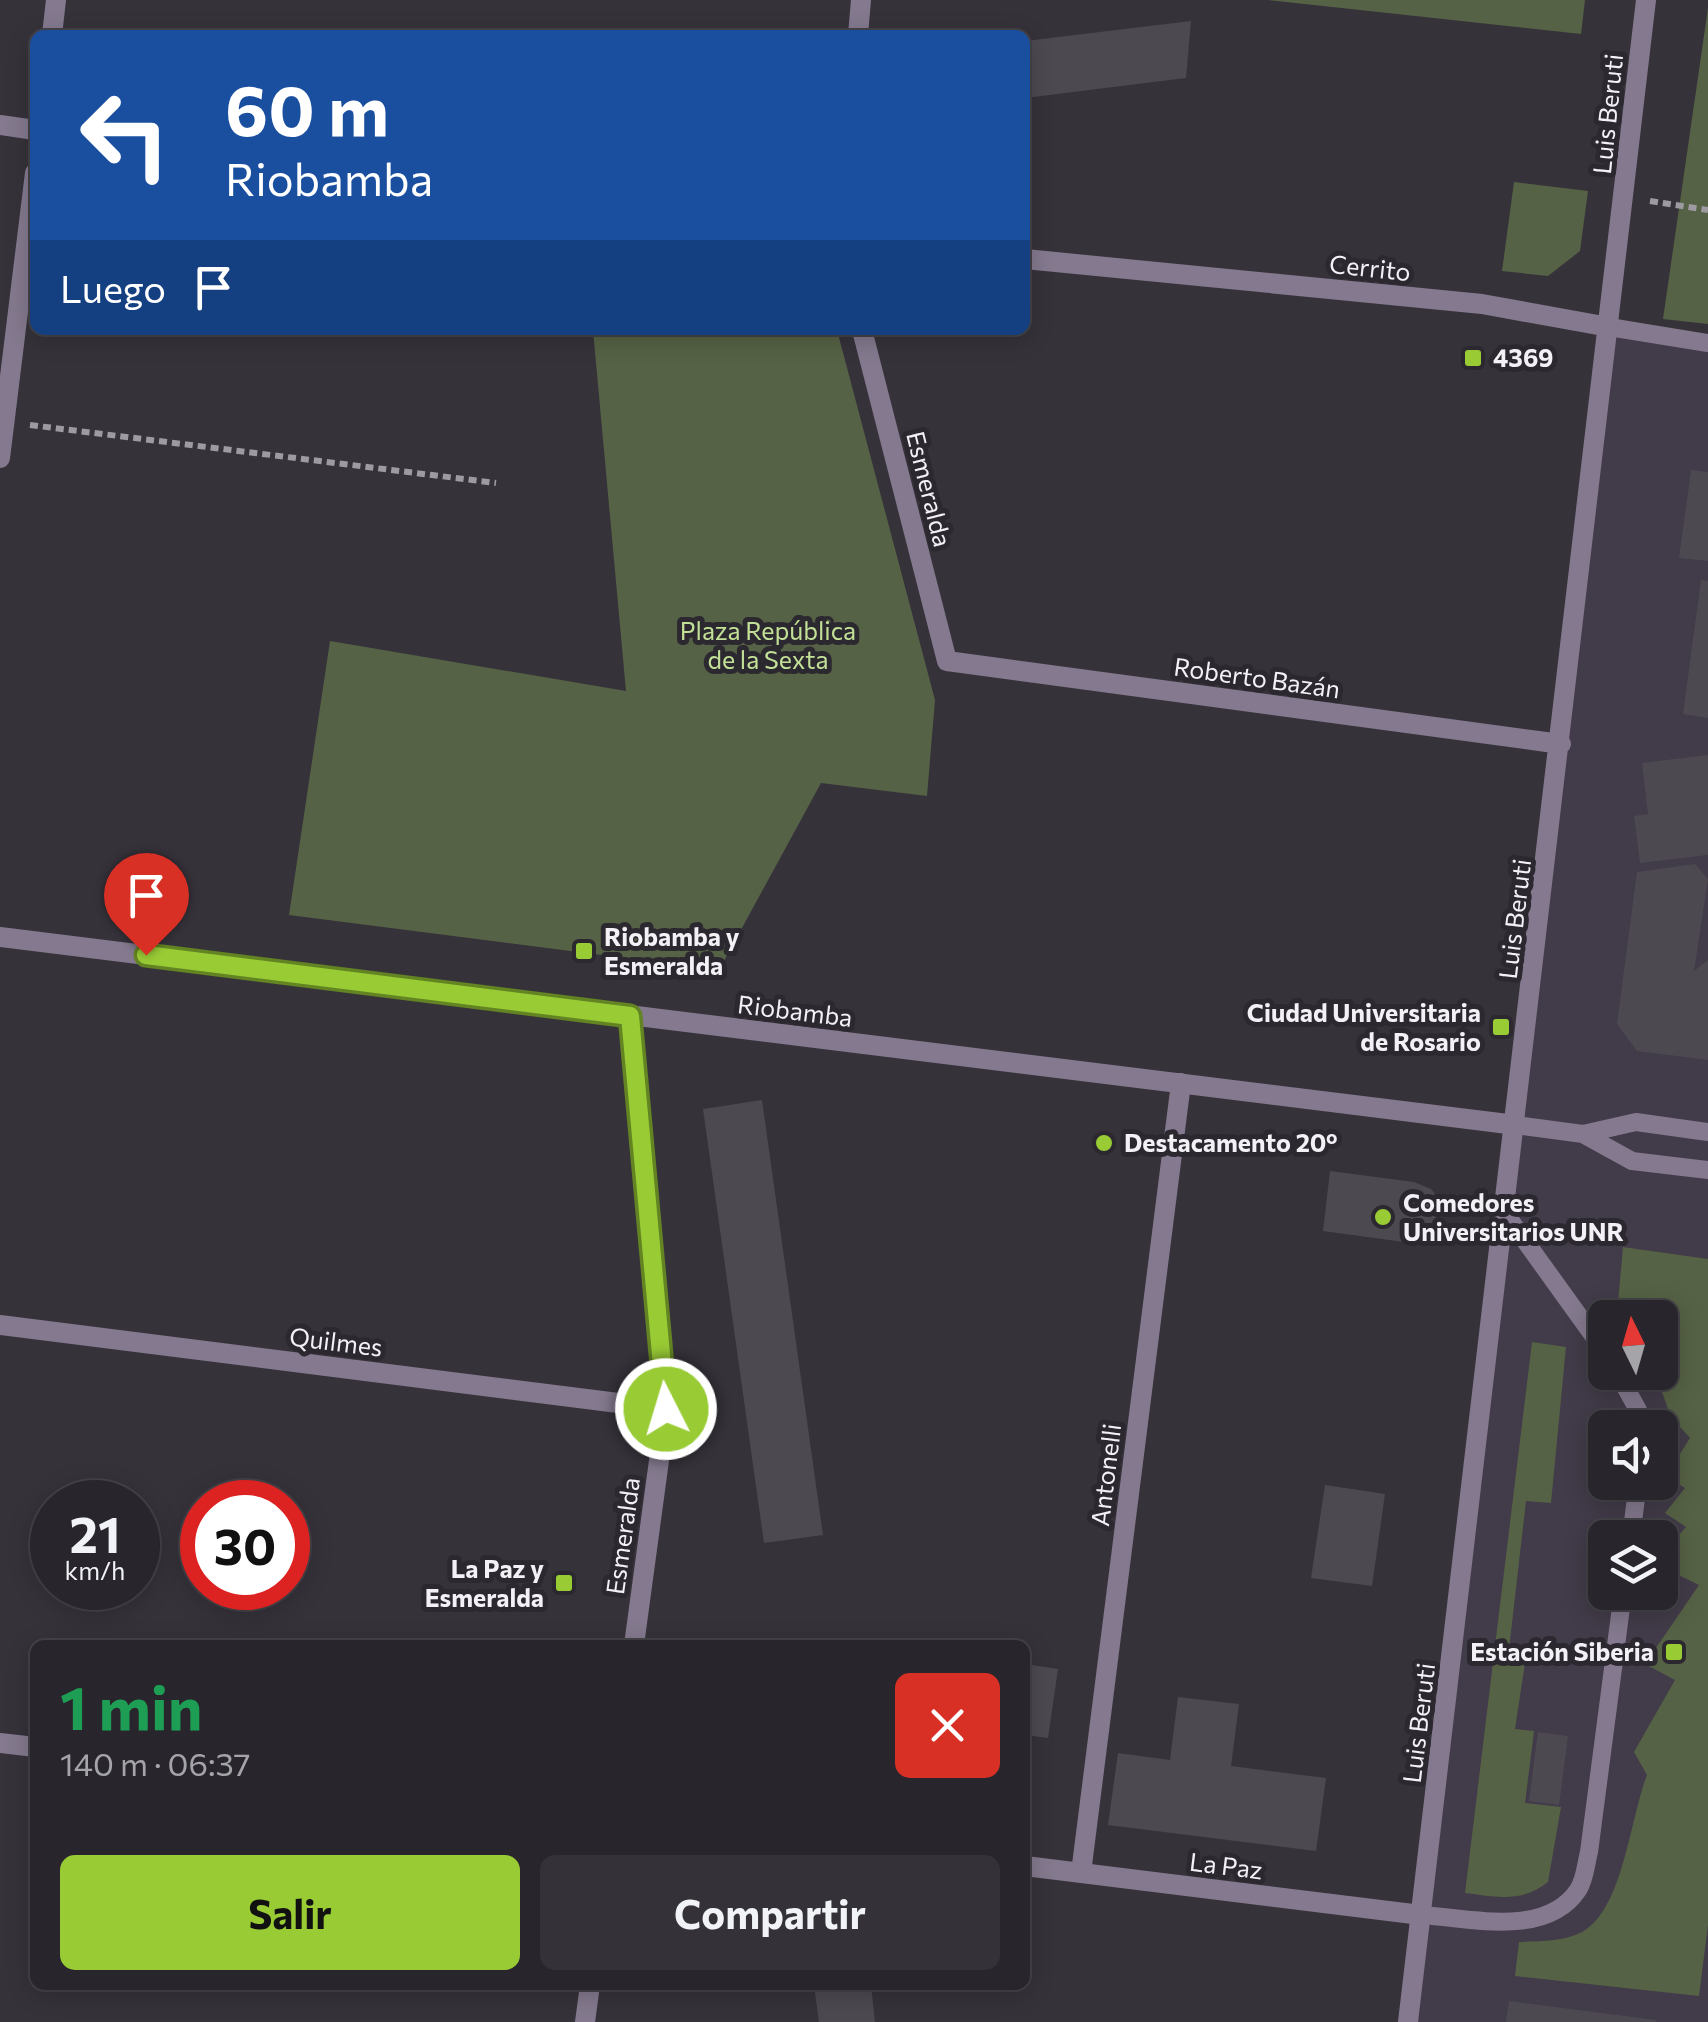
<!DOCTYPE html>
<html lang="es">
<meta charset="utf-8">
<style>
body{margin:0;font-family:Commissioner,sans-serif;background:#343238;color:#f1f3f6;height:100vh;display:flex;flex-direction:column;font-size:38px;white-space:nowrap}
*{box-sizing:border-box;margin:0}
p{font-size:32px;color:#a5a5a9}
.icon{flex:none;width:55px;height:55px;fill:none;stroke:currentColor;stroke-width:2;stroke-linecap:round;stroke-linejoin:round}
.map{position:relative;flex:1;overflow:hidden}
.side{position:absolute;left:30px;top:1640px;width:1000px;height:350px;display:flex;flex-direction:column;background:#28262c;border-radius:15px;box-shadow:0 5px 25px #0003,0 0 0 2px #444348}
.side>*{flex:none}
.banner{position:absolute;left:30px;top:30px;width:1000px;height:305px;border-radius:15px;box-shadow:0 5px 25px #0003,0 0 0 2px #444348;background:#1a4fa0;color:#fff;overflow:hidden}
.needle{width:65px;rotate:355deg}
.buttons{position:absolute;left:1588px;top:1300px;display:grid;gap:20px}
.buttons a{display:grid;place-items:center;width:90px;height:90px;border-radius:15px;background:#28262c;box-shadow:0 5px 25px #0003,0 0 0 2px #444348;font-size:50px}
.speed{position:absolute;left:30px;top:1480px;display:flex;gap:20px;font-size:50px;font-weight:700;text-align:center}
.speed>*{display:grid;place-content:center;width:130px;height:130px;border-radius:50%;background:#28262c;box-shadow:0 5px 25px #0003,0 0 0 2px #444348;line-height:1}
.speed small{font-size:25px;font-weight:400}
.speed .limit{border:15px solid #d22;background:#fff;color:#111}
.pin{position:absolute;display:grid;place-items:center;width:85px;height:85px;color:#fff;margin:-102px -42px;border-radius:50% 50% 50% 0;rotate:-45deg;box-shadow:0 0 10px #0007}
.pin .icon{rotate:45deg}
.me{position:absolute;width:110px;margin:-55px;rotate:355deg;stroke-linejoin:round;filter:drop-shadow(0 0 8px #0008)}
.turn{display:flex;align-items:center;gap:35px;height:210px;padding:0 30px;font-size:45px}
.turn .icon{width:130px;height:130px;stroke-width:2.5}
.turn b{display:block;font-size:70px;line-height:85px}
.then{display:flex;align-items:center;height:95px;padding:0 30px;background:#0003;gap:20px;font-size:38px}
.round{display:grid;place-items:center;flex:none;width:105px;height:105px;border-radius:15px;background:#343238}
.summary{display:flex;align-items:center;justify-content:space-between;height:170px;padding:0 30px}
h1{font-size:60px;font-weight:700;line-height:75px;color:#1e9e55}
.button{display:flex;gap:20px;margin-top:auto;padding:20px 30px}
.button a{flex:1;height:115px;border-radius:15px;background:#99cb35;color:#111;font-size:40px;font-weight:700;line-height:115px;text-align:center}
.button a+a{background:#343238;color:#f1f3f6}
.map>svg:first-child{display:block}
.built{fill:#423b49;fill-rule:evenodd}
.green{fill:#566245}
.building{fill:#4d4951}
.lines{fill:none;stroke-linecap:round;stroke-linejoin:round}
.path{stroke:#9d9aa1;stroke-width:6;stroke-dasharray:8 5;stroke-linecap:butt}
.lane{stroke:#84798e;stroke-width:18}
.street{stroke:#84798e;stroke-width:20}
.route-casing{stroke:#638422;stroke-width:25}
.route{stroke:#99cb35;stroke-width:18}
.poi-dot{fill:#99cb35;stroke:#2c2830;stroke-width:4}
.labels{text-anchor:middle;stroke-width:10;stroke-linejoin:round;paint-order:stroke}
.street-label{font-size:25px;fill:#f3f0f6;stroke:#2c2830}
.poi-label{font-size:25px;font-weight:bold;fill:#f3f0f6;stroke:#2c2830;text-anchor:start}
.park-label{font-size:25px;fill:#c2e096;stroke:#2c2830}
</style>
<div class="map">
<svg width="1708" height="2022" viewBox="0 0 1708 2022">
<rect width="100%" height="100%" fill="#36323a"/>
<path class="built" d="M1609,327L1708,343V2022H1408ZM1605,1318H1660V1372H1605ZM1605,1428H1660V1482H1605ZM1605,1538H1660V1592H1605Z"/>
<path class="green" d="M1268,0H1585L1581,34Z
M1708,8V324L1663,319Z
M1514,182L1588,191L1580,251L1548,276L1502,271Z
M593,330H837L935,700L927,796L821,783L719,970L289,915L330,641L626,691Z
M1623,1247L1708,1259V1925L1699,1996L1515,1976L1519,1942C1540,1941 1563,1942 1582,1932C1623,1910 1630,1818 1647,1775L1634,1752L1675,1680L1645,1664L1699,1585L1660,1566V1557L1686,1527L1665,1513L1685,1488L1666,1476L1690,1438L1671,1417L1655,1373L1660,1372V1318L1617,1314Z
M1532,1342L1566,1347L1551,1503L1526,1501L1508,1658L1525,1663L1515,1729L1534,1731L1525,1803L1561,1807L1548,1882C1522,1903 1496,1897 1465,1893Z"/>
<path class="building" d="M1191,21L1186,78L1025,98V41Z
M1691,470L1708,472V561L1679,558Z
M1701,580L1708,581V718L1683,714Z
M1708,755V855L1640,863L1634,816L1648,814L1642,763Z
M1695,864L1708,879L1694,971L1708,960V1060L1637,1051L1617,1024L1637,872Z
M762,1100L823,1535L764,1543L703,1109Z
M1330,1171L1414,1182L1431,1189L1444,1204L1439,1235L1405,1230L1404,1242L1323,1231Z
M1325,1485L1385,1494L1372,1586L1311,1578Z
M1025,1664L1058,1669L1048,1738L1025,1735Z
M1178,1697L1239,1704L1231,1766L1326,1778L1316,1851L1108,1825L1118,1753L1170,1760Z
M1538,1732L1568,1736L1559,1805L1529,1801Z
M814,1985H871L875,2022H819Z
M1509,2001L1656,2020V2022H1506Z"/>
<g class="lines">
<path class="path" d="M1650,201L1708,210
M30,425L496,483"/>
<path class="lane" d="M1609,327L1708,343
M1516,1125L1583,1134L1632,1161L1708,1170
M1583,1134L1636,1122L1708,1132
M1505,1213L1605,1352
M1617,1372L1638,1410L1641,1428
M1631,1538L1638,1482
M1421,1915C1470,1918 1546,1938 1578,1890C1585,1880 1586,1863 1589,1852L1623,1592"/>
<path class="street" d="M52,35L56,0
M858,35L861,0
M0,125L35,130
M1025,259L1482,304L1609,327
M862,330L947,661L1561,744
M0,458L35,173
M0,937L1516,1125
M629,1015L666,1409L634,1645
M0,1325L666,1409
M0,1743L35,1747
M1025,1866L1421,1915
M1081,1873L1181,1083
M585,2022L590,1985
M1408,2022L1646,0"/>
</g>
<g class="lines">
<g class="route-casing">
<path id="route" d="M146,955L630,1016L666,1409"/>
</g>
<use href="#route" class="route"/>
</g>
<g class="poi-dot">
<rect x="1463" y="348" width="20" height="20" rx="5"/>
<rect x="574" y="941" width="20" height="20" rx="5"/>
<rect x="1491" y="1017" width="20" height="20" rx="5"/>
<circle cx="1104" cy="1143" r="10"/>
<circle cx="1383" cy="1217" r="10"/>
<rect x="554" y="1573" width="20" height="20" rx="5"/>
<rect x="1664" y="1642" width="20" height="20" rx="5"/>
</g>
<g class="labels">
<g class="street-label">
<text transform="translate(1608 114) rotate(-84)" y="9">Luis Beruti</text>
<text transform="translate(1370 268) rotate(6)" y="9">Cerrito</text>
<text transform="translate(929 489) rotate(76)" y="9">Esmeralda</text>
<text transform="translate(1257 678) rotate(8)" y="9">Roberto Bazán</text>
<text transform="translate(1515 919) rotate(-83)" y="9">Luis Beruti</text>
<text transform="translate(795 1011) rotate(7)" y="9">Riobamba</text>
<text transform="translate(336 1342) rotate(7)" y="9">Quilmes</text>
<text transform="translate(1106 1475) rotate(-83)" y="9">Antonelli</text>
<text transform="translate(623 1536) rotate(-82)" y="9">Esmeralda</text>
<text transform="translate(1419 1723) rotate(-83)" y="9">Luis Beruti</text>
<text transform="translate(1226 1866) rotate(7)" y="9">La Paz</text>
</g>
<g class="poi-label">
<text x="1493" y="367">4369</text>
<text x="604" y="946">Riobamba y<tspan x="604" dy="29">Esmeralda</tspan></text>
<text x="1481" y="1022" text-anchor="end">Ciudad Universitaria<tspan x="1481" dy="29">de Rosario</tspan></text>
<text x="1124" y="1152">Destacamento 20º</text>
<text x="1403" y="1212">Comedores<tspan x="1403" dy="29">Universitarios UNR</tspan></text>
<text x="544" y="1578" text-anchor="end">La Paz y<tspan x="544" dy="29">Esmeralda</tspan></text>
<text x="1654" y="1661" text-anchor="end">Estación Siberia</text>
</g>
<g class="park-label">
<text x="768" y="640">Plaza República<tspan x="768" dy="29">de la Sexta</tspan></text>
</g>
</g>
</svg>
<div class="buttons">
<a><svg class="needle" viewBox="-14 -14 28 28"><path d="M0-13l5 13h-10z" fill="#e53935"/><path d="M0 13l5-13h-10z" fill="#a5a5a9"/></svg></a>
<a><svg class="icon" aria-label="sound" viewBox="0 0 24 24"><path d="M4 9h4l5-4v14l-5-4H4zM17 9q2 3 0 6"/></svg></a>
<a><svg class="icon" aria-label="layers" viewBox="0 0 24 24"><path d="M12 4l9 5-9 5-9-5zM3 14l9 5 9-5"/></svg></a>
</div>
<div class="speed"><div>21<small>km/h</small></div><div class="limit">30</div></div>
<div class="pin" style="left:146px;top:955px;background:#d93025"><svg class="icon" aria-label="arrive" viewBox="0 0 24 24"><path d="M6 21V4h12l-3 4 3 4H6"/></svg></div>
<svg class="me" style="left:666px;top:1409px" viewBox="-20 -20 40 40"><circle r="17" fill="#99cb35" stroke="#fff" stroke-width="3"/><path d="M0-11L8 9 0 5-8 9z" fill="#fff"/></svg>
<div class="banner">
<div class="turn"><svg class="icon" aria-label="left" viewBox="0 0 24 24"><path d="M17 20v-9H6M10 6l-5 5 5 5"/></svg><div><b>60 m</b>Riobamba</div></div>
<div class="then">Luego<svg class="icon" aria-label="arrive" viewBox="0 0 24 24"><path d="M6 21V4h12l-3 4 3 4H6"/></svg></div>
</div>
<section class="side">
<div class="summary"><div><h1>1 min</h1><p>140 m · 06:37</p></div><a class="round" style="background:#d93025;color:#fff"><svg class="icon" aria-label="close" viewBox="0 0 24 24"><path d="M6 6l12 12M18 6L6 18"/></svg></a></div>
<div class="button"><a>Salir</a><a>Compartir</a></div>
</section>
</div>
